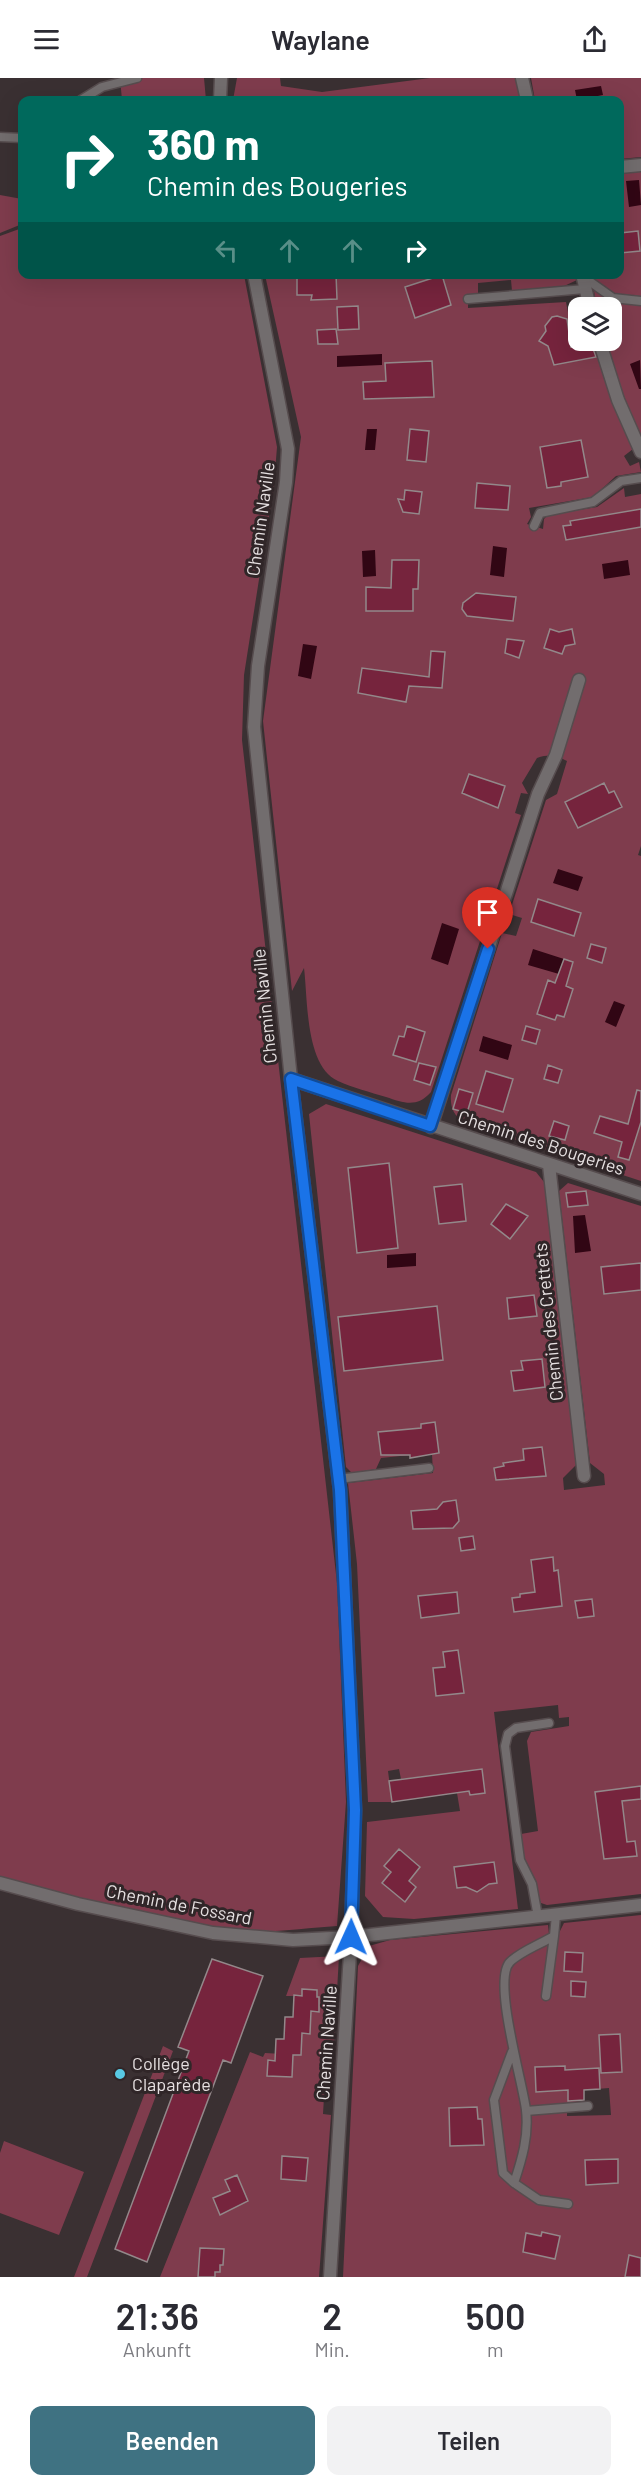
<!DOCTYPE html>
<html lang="de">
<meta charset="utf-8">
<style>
body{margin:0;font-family:Barlow,sans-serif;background:#f2f2f3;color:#2b2b33;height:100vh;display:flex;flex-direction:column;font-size:22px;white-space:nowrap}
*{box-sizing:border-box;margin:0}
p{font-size:20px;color:#7c7c81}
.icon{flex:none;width:33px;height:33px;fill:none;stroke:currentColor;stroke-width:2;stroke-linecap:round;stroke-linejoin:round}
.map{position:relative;height:2199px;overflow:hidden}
.drawer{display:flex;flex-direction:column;background:#fff;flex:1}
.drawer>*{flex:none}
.top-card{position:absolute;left:18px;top:18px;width:606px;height:183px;border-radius:12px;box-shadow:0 6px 24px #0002;background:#00695c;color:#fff;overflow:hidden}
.fabs{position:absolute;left:568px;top:219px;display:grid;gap:12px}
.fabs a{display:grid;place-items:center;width:54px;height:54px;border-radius:12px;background:#fff;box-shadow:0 6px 24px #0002;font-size:30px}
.pin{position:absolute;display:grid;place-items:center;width:51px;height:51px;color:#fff;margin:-62px -26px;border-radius:50% 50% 50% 0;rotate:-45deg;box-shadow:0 0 6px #0007}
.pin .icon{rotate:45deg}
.me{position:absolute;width:66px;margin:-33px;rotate:1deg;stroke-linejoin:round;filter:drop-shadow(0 0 4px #0008)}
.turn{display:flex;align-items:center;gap:21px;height:126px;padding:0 30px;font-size:27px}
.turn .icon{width:78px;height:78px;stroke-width:2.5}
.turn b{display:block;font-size:42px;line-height:51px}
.lanes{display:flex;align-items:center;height:57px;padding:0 30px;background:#0003;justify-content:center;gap:30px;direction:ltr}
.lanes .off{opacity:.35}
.eta{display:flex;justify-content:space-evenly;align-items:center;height:102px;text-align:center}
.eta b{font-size:36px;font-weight:600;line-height:42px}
.button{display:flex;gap:12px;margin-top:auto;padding:12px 30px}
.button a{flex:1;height:69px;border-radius:12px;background:#3f7282;color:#fff;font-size:24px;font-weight:600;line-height:69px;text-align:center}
.button a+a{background:#f2f2f3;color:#2b2b33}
header{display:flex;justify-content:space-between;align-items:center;height:78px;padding:0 30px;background:#fff;font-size:27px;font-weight:600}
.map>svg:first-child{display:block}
.green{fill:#7f3c4d;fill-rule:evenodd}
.water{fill:#310614}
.building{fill:#76243d;stroke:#93888a;stroke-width:1.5}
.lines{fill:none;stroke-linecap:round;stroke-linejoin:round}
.service-casing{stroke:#564c4e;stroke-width:11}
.minor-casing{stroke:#564c4e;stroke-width:15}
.tertiary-casing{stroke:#564c4e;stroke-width:15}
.service{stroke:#726d6e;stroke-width:8}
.minor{stroke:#726d6e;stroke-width:12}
.tertiary{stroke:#726d6e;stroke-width:12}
.route-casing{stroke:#114b97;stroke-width:15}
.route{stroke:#1a73e8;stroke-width:10}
.poi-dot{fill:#58c9e3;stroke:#302628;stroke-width:2}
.labels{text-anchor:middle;stroke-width:6;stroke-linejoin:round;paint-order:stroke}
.street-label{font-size:18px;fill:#e6e0e1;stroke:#302628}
.poi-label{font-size:18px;fill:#e6e0e1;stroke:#302628;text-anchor:start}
</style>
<header><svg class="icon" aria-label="menu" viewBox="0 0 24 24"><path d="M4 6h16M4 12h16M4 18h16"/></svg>Waylane<svg class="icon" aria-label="share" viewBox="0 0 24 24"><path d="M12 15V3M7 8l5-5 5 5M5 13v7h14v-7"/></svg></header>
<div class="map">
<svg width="641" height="2199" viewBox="0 0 641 2199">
<rect width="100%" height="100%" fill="#3a3032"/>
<path class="green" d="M120,0H204L206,22H122Z
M237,0H280L281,8L322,14L430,0H516L523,22H233Z
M531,0H641V79L620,81V22H535Z
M641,93V361L616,298L606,263L612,262V230L597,229L591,197L620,196V95Z
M0,117L22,121V146L0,155Z
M22,150V196L244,197L277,369L274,406L244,597L242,662L337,1505L346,1724L337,1848C304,1850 270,1856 236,1852C157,1843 77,1820 0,1800V158Z
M265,197H576L577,202L562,209L512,213L511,202L478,205V215L468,217V230L566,224L570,245L579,244V262L595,263L622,346L633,371L624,378L630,388L639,384L641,394L616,398L593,419L529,430L531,439L527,446L543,451L544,441L548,437L597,429L624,410L625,419L641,416V768L638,777L641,778V1103L464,1045C454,1037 450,1030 451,1017L502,855L516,858L522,840L509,836L546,722L557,716L567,683C555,677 550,676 537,680L522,705L528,716L521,715L515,735L521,737L431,1014C417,1030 404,1025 386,1019C370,1014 353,1010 338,1003C305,988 308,922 304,890L292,913L263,643L301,359Z
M326,1026L536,1094L544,1104L576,1387L563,1400L564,1412L605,1407L604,1396L590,1385L559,1113L568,1105L641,1128V1816L547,1827L541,1825L524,1782L521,1756L538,1753L527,1663L531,1654L569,1648V1639L559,1640L558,1627L494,1634L518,1831L414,1841L383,1839L365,1818L367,1744L460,1733L457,1715L437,1717L435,1697L401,1701L399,1691L388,1693L392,1724H368L357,1486L348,1405L433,1395L432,1376L439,1374L435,1345L421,1346L422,1353L410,1377L381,1380L376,1391L352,1395L346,1389L309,1036Z
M641,1837V2199H343L358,1888L369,1868L390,1862L548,1847L549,1856L558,1857L564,1845ZM609,2010L611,2037L567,2038V2025L583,2023L584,2012Z
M339,1878L331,2019H324L323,2036L331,2037L319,2199H160L250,1974L263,1979L265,1975L301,1977L300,1955H310L308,1933L319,1934L317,1912L302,1911V1918H286L300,1880Z
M163,1968L173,1973L87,2199H74Z
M4,2063L84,2094L59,2157L0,2135V2075Z"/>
<path class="water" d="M601,8L603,17L577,22L575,12Z
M639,102L641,127L629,129L626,103Z
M382,276V287L337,289V278Z
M640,282L641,311H639L630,286Z
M367,351H377L375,372H365Z
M493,468L507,470L504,499L490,497Z
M375,472L376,498L363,499L362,473Z
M628,482L630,497L604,501L602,486Z
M303,566L317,568L311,601L298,598Z
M558,791L583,799L578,813L553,805Z
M442,845L459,851L448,887L431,881Z
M533,871L564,881L559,896L528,887Z
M614,923L625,927L616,949L605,944Z
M483,958L512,967L508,982L479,973Z
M585,1137L591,1173L575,1175L573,1138Z
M416,1175V1188L387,1190V1177Z"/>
<path class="building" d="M638,153L640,173L620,175V155Z
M312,196H336L337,221L311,222L312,217H297V200L312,199Z
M442,197L451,227L415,240L405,209Z
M358,228L359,251L338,252L337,229Z
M557,238L567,241L571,269L591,265L596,279L554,287L548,268L539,263L546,253L545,248L552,239Z
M336,251L338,266H318L317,252Z
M432,283L434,319L364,321L363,304L386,303L385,285Z
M410,351L429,353L426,384L407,382Z
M581,362L588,399L561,404V408L547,410L540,369Z
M477,405L510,408L508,432L475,430Z
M405,412L422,414L419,436L403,434L398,421L404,422Z
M641,431V449L566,462L563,448L571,447L570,443Z
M392,482H419L418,511H413V533H366V509L391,510Z
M476,515L516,519L513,543L467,538L462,531L463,525Z
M550,551L559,554L572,551L575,566L565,568L562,576L544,570Z
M507,561L524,563L519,580L505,575Z
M431,573L445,574L442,610L409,608L406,624L358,615L362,590L429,599Z
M469,696L505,708L498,730L462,715Z
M604,705L609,715L614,713L622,729L578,750L565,724Z
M538,821L581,835L574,858L531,844Z
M591,866L606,870L602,885L587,880Z
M564,881L573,884L566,908L573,911L564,939L557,937L555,942L537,936L548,902L555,905Z
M407,948L425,954L416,984L393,977L399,958L404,959Z
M526,948L540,952L536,966L522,962Z
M419,985L436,989L430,1007L414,1002Z
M548,987L562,992L558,1005L544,1001Z
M486,993L513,1001L503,1034L476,1026Z
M459,1011L473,1015L467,1035L453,1031Z
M637,1012L641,1013V1044L629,1082L618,1079L622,1064L594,1055L600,1038L628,1046Z
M554,1043L569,1048L565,1062L549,1058Z
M389,1085L398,1170L357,1175L348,1090Z
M462,1106L466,1143L439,1146L434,1109Z
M586,1113L588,1127L568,1129L566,1115Z
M506,1126L528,1138L510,1161L491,1146Z
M641,1185V1212L604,1216L601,1189Z
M534,1217L537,1238L509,1241L507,1220Z
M437,1228L443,1282L344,1293L338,1239Z
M542,1281L545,1309L514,1313L511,1293L523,1292L521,1283Z
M435,1344L439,1375L410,1380V1377H381L378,1354L421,1350V1346Z
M542,1369L546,1398L496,1402L494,1390L504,1388L503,1385L524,1382L523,1371Z
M456,1422L459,1443L453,1450L413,1451L411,1433L437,1431L443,1424Z
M473,1458L475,1471L461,1473L459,1460Z
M553,1479L554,1493L558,1492L562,1528L514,1534L512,1520L520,1519V1516L535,1514L531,1482Z
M457,1514L459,1535L421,1540L418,1518Z
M592,1521L594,1538L578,1540L575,1523Z
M458,1572L464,1615L436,1618L433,1590L445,1589L443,1574Z
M482,1691L485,1715L470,1717L469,1713L392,1724L389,1703Z
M641,1708V1721L622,1723L627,1764L635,1763L637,1778L604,1781L595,1714Z
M399,1771L420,1789L409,1803L416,1809L405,1824L382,1805L391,1794L384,1788Z
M494,1784L497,1805L489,1806L477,1814L466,1809L457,1810L454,1789Z
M565,1874L583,1875L582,1894L564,1893Z
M212,1881L263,1898L231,1985L223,1982L147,2184L115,2171L189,1973L178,1969Z
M571,1903L586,1904L585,1919L571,1918Z
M302,1911L317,1912V1919H319V1934L311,1933L310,1956L302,1955L301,1977H293L292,1999L267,1998L268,1982L275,1983L276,1961H284L285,1939H293L294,1917L302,1918Z
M620,1956L622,1994L601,1995L599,1957Z
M565,1988V1992L599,1990L600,2011L584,2012V2022L568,2023V2012L536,2014L535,1989Z
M477,2029L478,2041H482L484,2067L450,2068L449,2030Z
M282,2078L308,2080L306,2103L281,2101Z
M618,2081V2105L586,2107L585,2082Z
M237,2097L248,2123L220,2137L213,2120L230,2113L225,2102Z
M542,2154L560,2158L555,2181L523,2174L526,2155L541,2158Z
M200,2170L224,2171L223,2187H220V2194H215V2199H198Z
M629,2177L641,2180V2199H625Z"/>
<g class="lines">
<g class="service-casing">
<path id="service" d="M81,22L102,9L137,0
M0,59L22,60
M582,198L613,220L641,223
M468,221L585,211
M534,448L540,435L593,424L621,403L641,400
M338,1401L429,1390
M556,1837L554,1858C541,1866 521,1873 510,1884C492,1902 523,2005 526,2032C529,2058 522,2081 514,2105L539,2122L568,2126
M538,1839L532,1806L520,1782L505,1668L508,1656L516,1650L549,1645
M546,1918L554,1858
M512,1974L494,2022L503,2095L514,2105
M526,2033L588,2028"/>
</g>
<g class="minor-casing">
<path id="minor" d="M522,0L527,22
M620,89L641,87
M582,196L590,230
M599,262L618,322L641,374
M291,1001L641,1116
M431,1049L538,716L556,677L579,602
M549,1087L584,1398
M0,1805L78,1826L213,1855L293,1862L351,1859L641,1827"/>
</g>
<g class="tertiary-casing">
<path id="tertiary" d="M220,22L221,0
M254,196L288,371L286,404L258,588L254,649L291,1001L340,1412L355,1732L351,1859L330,2199"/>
</g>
<use href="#service" class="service"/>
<use href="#minor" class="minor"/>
<use href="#tertiary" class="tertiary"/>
</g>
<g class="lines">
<g class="route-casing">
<path id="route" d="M351,1859L355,1732L340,1412L291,1001L430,1048L488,871"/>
</g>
<use href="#route" class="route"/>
</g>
<circle class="poi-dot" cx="120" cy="1996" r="6"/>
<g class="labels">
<g class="street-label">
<text transform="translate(261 441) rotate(-82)" y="6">Chemin Naville</text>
<text transform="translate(265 928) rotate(-96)" y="6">Chemin Naville</text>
<text transform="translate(541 1065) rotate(18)" y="6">Chemin des Bougeries</text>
<text transform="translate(549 1244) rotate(-96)" y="6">Chemin des Crettets</text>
<text transform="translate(179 1827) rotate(11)" y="6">Chemin de Fossard</text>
<text transform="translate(327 1965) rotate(-86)" y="6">Chemin Naville</text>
</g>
<g class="poi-label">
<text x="132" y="1992">Collège<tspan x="132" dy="21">Claparède</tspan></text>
</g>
</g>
</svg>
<div class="fabs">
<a><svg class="icon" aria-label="layers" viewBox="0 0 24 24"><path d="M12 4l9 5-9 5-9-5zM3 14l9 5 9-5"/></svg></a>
</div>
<div class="pin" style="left:488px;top:871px;background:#d93025"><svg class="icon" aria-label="arrive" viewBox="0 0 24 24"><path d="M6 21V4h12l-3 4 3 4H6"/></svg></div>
<svg class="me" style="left:351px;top:1859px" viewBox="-20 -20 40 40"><path d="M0-17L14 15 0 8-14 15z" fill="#1a73e8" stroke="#fff" stroke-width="4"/></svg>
<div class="top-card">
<div class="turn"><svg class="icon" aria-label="right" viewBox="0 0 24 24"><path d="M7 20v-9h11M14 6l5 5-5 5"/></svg><div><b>360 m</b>Chemin des Bougeries</div></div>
<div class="lanes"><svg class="icon off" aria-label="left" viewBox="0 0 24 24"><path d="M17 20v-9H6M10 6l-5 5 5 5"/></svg><svg class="icon off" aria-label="ahead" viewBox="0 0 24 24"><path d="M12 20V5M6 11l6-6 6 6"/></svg><svg class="icon off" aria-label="ahead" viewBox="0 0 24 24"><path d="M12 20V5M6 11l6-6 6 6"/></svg><svg class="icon" aria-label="right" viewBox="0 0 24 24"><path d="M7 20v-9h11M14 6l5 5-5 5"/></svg></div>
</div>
</div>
<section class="drawer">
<div class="eta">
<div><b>21:36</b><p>Ankunft</p></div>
<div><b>2</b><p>Min.</p></div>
<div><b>500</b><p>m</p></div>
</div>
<div class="button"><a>Beenden</a><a>Teilen</a></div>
</section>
